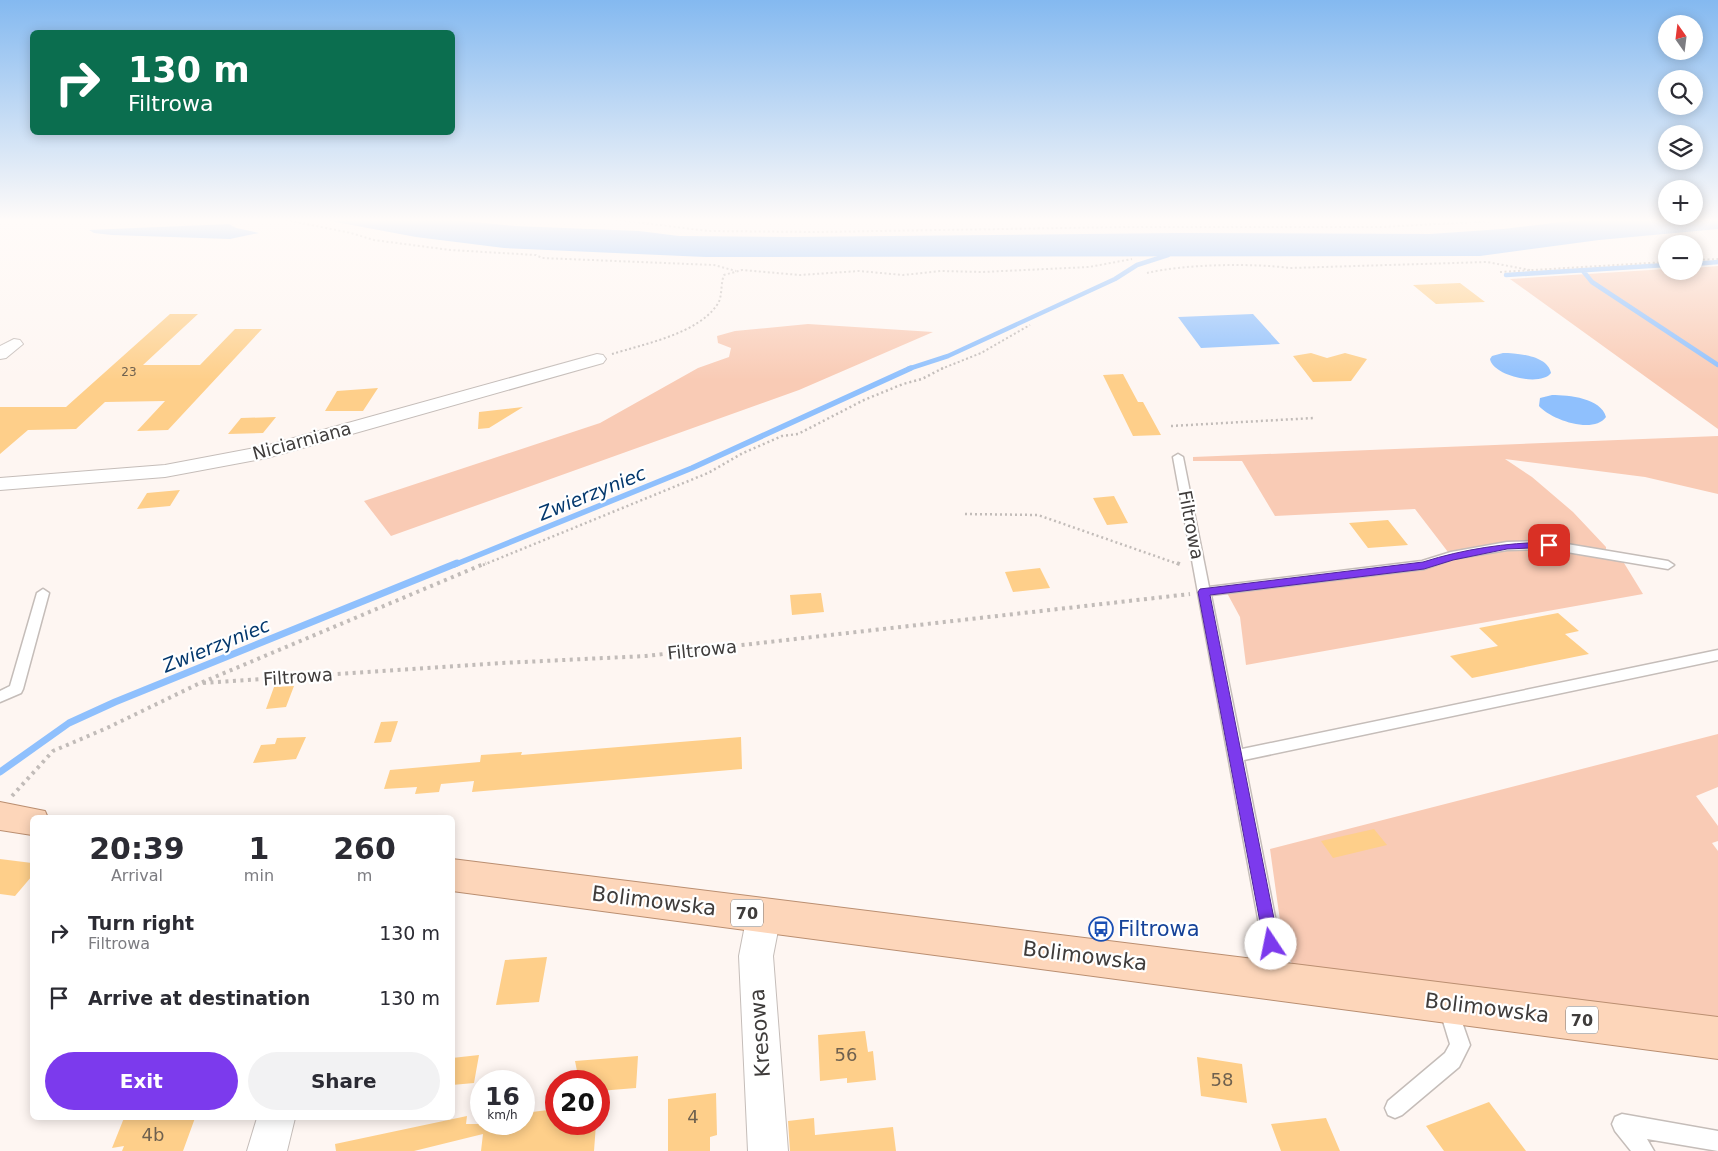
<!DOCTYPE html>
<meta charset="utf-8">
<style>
body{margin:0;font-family:"DejaVu Sans",sans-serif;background:#f2f2f3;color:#2b2b33;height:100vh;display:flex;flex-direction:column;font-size:19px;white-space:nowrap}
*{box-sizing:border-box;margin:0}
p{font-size:16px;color:#7c7c81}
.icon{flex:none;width:28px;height:28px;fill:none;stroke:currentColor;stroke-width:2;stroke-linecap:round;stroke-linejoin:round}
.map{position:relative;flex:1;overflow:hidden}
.details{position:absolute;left:30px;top:815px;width:425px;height:305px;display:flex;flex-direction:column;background:#fff;border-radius:8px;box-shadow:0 2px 12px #0003}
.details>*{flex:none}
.banner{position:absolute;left:30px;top:30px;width:425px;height:105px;border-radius:8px;box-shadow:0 2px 12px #0003;background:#0b6e4f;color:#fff;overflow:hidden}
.needle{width:32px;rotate:346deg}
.fabs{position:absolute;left:1658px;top:15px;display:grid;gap:10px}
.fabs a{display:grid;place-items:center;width:45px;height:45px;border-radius:50%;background:#fff;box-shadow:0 2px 12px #0003;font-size:25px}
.speed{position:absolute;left:470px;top:1070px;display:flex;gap:10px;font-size:25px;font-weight:700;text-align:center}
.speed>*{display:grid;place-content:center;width:65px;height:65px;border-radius:50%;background:#fff;box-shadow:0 2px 12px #0003;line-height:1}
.speed small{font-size:12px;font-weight:400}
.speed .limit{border:8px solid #d22;background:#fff;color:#111}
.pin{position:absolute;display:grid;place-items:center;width:42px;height:42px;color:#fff;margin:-21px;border-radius:10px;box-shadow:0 2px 8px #0006}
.me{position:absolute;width:55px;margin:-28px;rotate:349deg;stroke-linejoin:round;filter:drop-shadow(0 0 4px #0008)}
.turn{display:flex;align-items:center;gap:18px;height:105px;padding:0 15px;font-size:22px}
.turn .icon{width:65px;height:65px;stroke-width:2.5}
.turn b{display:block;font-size:35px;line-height:42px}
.eta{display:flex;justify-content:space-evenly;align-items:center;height:85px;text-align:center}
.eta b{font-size:30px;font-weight:700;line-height:35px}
.primary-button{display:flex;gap:10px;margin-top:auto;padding:10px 15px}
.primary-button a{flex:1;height:58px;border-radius:30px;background:#7c3aed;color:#fff;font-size:20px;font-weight:700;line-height:58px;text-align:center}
.primary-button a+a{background:#f2f2f3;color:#2b2b33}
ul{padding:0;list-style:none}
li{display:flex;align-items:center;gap:15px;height:65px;padding:0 15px}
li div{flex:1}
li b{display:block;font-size:19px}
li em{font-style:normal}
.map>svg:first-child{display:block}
.green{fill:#f9cbb5}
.water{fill:#8fc0fd}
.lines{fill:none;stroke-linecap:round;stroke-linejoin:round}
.stream-far2{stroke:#8fc0fd;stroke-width:4.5}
.stream-far1{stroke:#8fc0fd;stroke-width:5.5}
.stream{stroke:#8fc0fd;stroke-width:7}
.building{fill:#fecf8a}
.service-casing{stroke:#c5bdb9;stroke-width:3}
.minor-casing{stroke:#c5bdb9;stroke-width:2}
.primary-casing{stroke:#ba8e70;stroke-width:2}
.path-far2{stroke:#c2bcb9;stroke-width:2;stroke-dasharray:2 2.5;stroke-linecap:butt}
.path-far1{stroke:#c2bcb9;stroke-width:2.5;stroke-dasharray:2 3;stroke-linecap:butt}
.path{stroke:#c2bcb9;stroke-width:4;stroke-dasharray:3 4.5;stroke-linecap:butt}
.service{fill:#fff;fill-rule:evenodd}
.minor{fill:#fff;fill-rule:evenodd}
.primary{fill:#fdd6ba;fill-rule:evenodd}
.route{fill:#7c3aed;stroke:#51269a}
.labels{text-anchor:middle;stroke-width:4.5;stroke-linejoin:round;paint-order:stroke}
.far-number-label{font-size:12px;fill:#6f614f}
.shield{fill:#fff;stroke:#797676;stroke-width:1}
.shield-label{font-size:16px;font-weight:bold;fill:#3f3c3b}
.street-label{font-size:18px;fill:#3f3c3b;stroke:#fff}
.near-number-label{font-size:18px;fill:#6f614f}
.water-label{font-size:19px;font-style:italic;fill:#04386d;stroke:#fff}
.near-street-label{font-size:21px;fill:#3f3c3b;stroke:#fff}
.near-transit-label{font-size:21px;fill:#164399;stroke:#fff;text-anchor:start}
</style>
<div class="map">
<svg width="1718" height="1151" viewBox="0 0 1718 1151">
<rect width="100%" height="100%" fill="#fef6f2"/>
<path class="green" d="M1718,266V429L1510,279L1666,269V271H1694V268Z
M808,324L933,332L799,390L391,536L364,501L600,423L698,368L729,357L731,348L718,343L717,336L735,331Z
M1718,436V494L1645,477L1505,459L1532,477L1573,512L1606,547V550L1553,542H1509L1448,552L1415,509L1275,516L1242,461H1193V457Z
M1530,548C1562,551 1593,553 1624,563L1643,594L1246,665L1240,617L1227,593L1420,568L1435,566L1444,560L1504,550Z
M1718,734V787L1696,796L1718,826V841L1712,843L1718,851V1019L1296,968L1287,957L1283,942L1270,849Z"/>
<path class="water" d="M320,219H441L515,226L639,231L679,236L791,237L1178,233L1430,234L1503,229L1589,219H1718V229L1599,240L1480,256L705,257L504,248L416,237Z
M229,224L236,228L259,233L230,239L112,235L94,233L89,230Z
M1253,314L1280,344L1201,348L1178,317Z
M1503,353C1518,353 1548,356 1551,373C1541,387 1493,376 1490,359L1492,356Z
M1552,395C1569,395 1601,398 1606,417C1593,435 1550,419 1539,406L1540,398Z"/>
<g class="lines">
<path class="stream-far2" d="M1694,264L1718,262
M1583,271L1592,282L1718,365
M1506,275L1666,265
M908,369L948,356L1115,279L1137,265L1168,255"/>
<path class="stream-far1" d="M454,565L692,468L911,368"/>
<path class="stream" d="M0,772L69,723L115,702L457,563"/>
</g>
<path class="building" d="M1460,283L1485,302L1436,304L1413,285Z
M170,314H198L143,365H200L235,329H262L168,430L137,431L165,401L105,402L76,429L28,430L0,454V407H66Z
M1311,353L1327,358L1345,353L1367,359L1351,381L1313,382L1293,356Z
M1123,374L1138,402H1143L1161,435L1133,436L1103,375Z
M378,388L363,411H325L337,391Z
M523,407L489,428L478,429L479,412Z
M276,417L263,433L228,434L241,418Z
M180,490L170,506L137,509L147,493Z
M1114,496L1128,523L1107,525L1093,498Z
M1388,520L1408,545L1368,548L1349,523Z
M1040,568L1050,588L1013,592L1005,572Z
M821,593L824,612L792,615L790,595Z
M1558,613L1579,631L1565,634L1589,654L1472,678L1450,656L1498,646L1479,628Z
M294,686L286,707L266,709L274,687Z
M398,721L391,742L374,743L381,722Z
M306,737L296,759L253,763L261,745L275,744L277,738Z
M741,737L742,769L472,792L474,781L441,784L439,792L415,794L417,787L384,789L390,770L480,762L481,755L522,752L521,755Z
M1374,829L1387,845L1333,858L1321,841Z
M0,859L32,863V876L15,896L0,894Z
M547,957L539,1002L496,1005L505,960Z
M865,1031L868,1052L873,1051L876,1080L847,1083V1078L820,1081L818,1035Z
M479,1055L474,1083L452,1085V1058Z
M638,1056L636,1088L599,1091V1081H579L575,1061Z
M1197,1057L1242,1064L1247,1103L1201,1096Z
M716,1093L717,1135L710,1137V1151H668V1099Z
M1489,1102L1526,1151H1444L1426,1126Z
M556,1109V1124H596L594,1151H481L483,1134L414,1151H336L335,1144L467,1116L466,1124H524V1113Z
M124,1118H195L183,1151H122L124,1146L112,1148Z
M814,1118L815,1135L893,1127L896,1151H790L788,1121Z
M1326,1118L1340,1151H1281L1271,1124Z"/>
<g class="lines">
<g class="service-casing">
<path id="service" d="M1178,454L1183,457L1209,587L1422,561L1451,552L1507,542L1549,541L1668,561L1674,565L1668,569L1549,549L1507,550L1453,559L1424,569L1211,595L1242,749L1718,650V660L1244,760L1287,978L1285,984L1278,987L1271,984L1269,978L1173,457Z
M43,589L49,593L23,689L21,693L0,702V691L10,686L37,593Z
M1448,999L1455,1002L1470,1045L1459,1067L1402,1115L1395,1118L1388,1115L1385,1108L1388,1101L1445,1053L1450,1044L1439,1008L1441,1002Z
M1622,1114L1718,1131V1151L1647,1139L1654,1151H1631L1615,1131L1612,1124L1615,1117Z"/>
</g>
<g class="minor-casing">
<path id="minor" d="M14,339L20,340L23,344L6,358L0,359V346Z
M597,354L603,355L606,359L603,363L267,458L165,477L0,490V478L165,465L265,446Z
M764,900L776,905L781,915L773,956L788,1151H748L739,956L747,915L752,905Z
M257,1118H295L287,1151H247Z"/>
</g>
<g class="primary-casing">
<path id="primary" d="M0,802L45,811L48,818H32V835L0,830Z
M452,859L1718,1017V1059L452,891Z"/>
</g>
<path class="path-far2" d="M281,219L351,233L374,240L450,250L536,255L542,258L714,265L736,271
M611,219L708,231L817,232L1124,227H1382L1531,219
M1694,260L1718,259
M1500,272L1666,262
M1147,273C1185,264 1251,263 1290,268L1487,262L1530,270
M612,354C644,344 697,334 717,305C723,297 720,285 724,275L742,270L800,275L859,271L903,275L941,271L982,272L1089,267L1132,259
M941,369L981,353L1030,325"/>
<path class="path-far1" d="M1171,426L1314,418
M965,514L1038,515L1181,565
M483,565L708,473L743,453L782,436L798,434L864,400L903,384L922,379L943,368"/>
<path class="path" d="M1177,563L1182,565
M203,683L502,663L646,656L1190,594
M12,796L53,751L107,728L198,684L486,563"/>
<use href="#service" class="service"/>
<use href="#minor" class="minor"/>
<use href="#primary" class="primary"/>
</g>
<linearGradient id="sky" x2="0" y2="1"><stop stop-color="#84b9f0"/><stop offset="0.58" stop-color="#fffbf9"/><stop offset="1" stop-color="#fffbf9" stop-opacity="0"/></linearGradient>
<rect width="1718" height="380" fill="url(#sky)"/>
<path class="route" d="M1549,542L1554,545L1553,547L1507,549L1453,560L1424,569L1210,595L1279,944L1277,949L1271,951L1265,949L1198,592L1200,589L1423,562C1464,549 1505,543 1549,542Z"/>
<defs>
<g id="bus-ring" transform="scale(1.25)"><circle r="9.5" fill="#fff" stroke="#1a4fb4" stroke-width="1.5"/><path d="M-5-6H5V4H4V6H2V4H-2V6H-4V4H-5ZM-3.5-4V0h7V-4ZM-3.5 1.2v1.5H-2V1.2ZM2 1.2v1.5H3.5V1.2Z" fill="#1a4fb4"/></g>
</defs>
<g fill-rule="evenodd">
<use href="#bus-ring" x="1101" y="929"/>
</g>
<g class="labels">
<g class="far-number-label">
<text x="129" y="376">23</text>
</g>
<g class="shield">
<rect x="731" y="899.5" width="32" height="27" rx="4"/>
<rect x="1566" y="1006.5" width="32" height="27" rx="4"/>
</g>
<g class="shield-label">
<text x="747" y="919">70</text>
<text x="1582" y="1026">70</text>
</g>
<g class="street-label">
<text transform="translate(302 441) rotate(-15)" y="6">Niciarniana</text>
<text transform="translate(1191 525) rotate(79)" y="6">Filtrowa</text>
<text transform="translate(702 650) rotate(-6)" y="6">Filtrowa</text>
<text transform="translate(298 677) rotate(-4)" y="6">Filtrowa</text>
</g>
<g class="near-number-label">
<text x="846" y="1061">56</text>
<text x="1222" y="1086">58</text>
<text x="693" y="1123">4</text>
<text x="153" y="1141">4b</text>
</g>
<g class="water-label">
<text transform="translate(592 493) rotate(-22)" y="7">Zwierzyniec</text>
<text transform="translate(216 645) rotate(-22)" y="7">Zwierzyniec</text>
</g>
<g class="near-street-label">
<text transform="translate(654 901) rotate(7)" y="7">Bolimowska</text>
<text transform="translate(1085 956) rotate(7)" y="7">Bolimowska</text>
<text transform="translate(1487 1008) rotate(7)" y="7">Bolimowska</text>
<text transform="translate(760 1033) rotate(-94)" y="7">Kresowa</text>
</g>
<g class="near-transit-label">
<text x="1118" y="936">Filtrowa</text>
</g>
</g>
</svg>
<div class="fabs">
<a><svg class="needle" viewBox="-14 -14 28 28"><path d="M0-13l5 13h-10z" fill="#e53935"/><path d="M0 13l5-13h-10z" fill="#7c7c81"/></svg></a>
<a><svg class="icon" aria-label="search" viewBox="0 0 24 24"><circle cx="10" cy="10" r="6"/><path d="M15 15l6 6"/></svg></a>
<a><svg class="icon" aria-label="layers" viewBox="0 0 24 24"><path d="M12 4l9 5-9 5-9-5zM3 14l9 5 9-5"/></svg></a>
<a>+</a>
<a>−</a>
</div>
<div class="speed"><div>16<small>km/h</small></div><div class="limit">20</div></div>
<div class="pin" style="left:1549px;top:545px;background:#d93025"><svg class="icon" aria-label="arrive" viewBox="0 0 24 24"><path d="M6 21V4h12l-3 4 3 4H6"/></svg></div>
<svg class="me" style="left:1271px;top:944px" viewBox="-20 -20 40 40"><circle r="19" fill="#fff"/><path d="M0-13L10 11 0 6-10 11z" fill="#7c3aed"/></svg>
<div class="banner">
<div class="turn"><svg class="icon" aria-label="right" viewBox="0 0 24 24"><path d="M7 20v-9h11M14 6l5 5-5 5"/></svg><div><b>130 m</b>Filtrowa</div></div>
</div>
<section class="details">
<div class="eta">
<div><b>20:39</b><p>Arrival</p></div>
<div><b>1</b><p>min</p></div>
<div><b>260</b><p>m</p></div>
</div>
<ul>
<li><svg class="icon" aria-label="right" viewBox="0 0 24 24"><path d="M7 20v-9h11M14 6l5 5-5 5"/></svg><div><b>Turn right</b><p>Filtrowa</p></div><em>130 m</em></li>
<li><svg class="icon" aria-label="arrive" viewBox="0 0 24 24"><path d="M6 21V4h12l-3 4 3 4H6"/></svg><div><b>Arrive at destination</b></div><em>130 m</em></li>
</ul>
<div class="primary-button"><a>Exit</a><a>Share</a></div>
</section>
</div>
